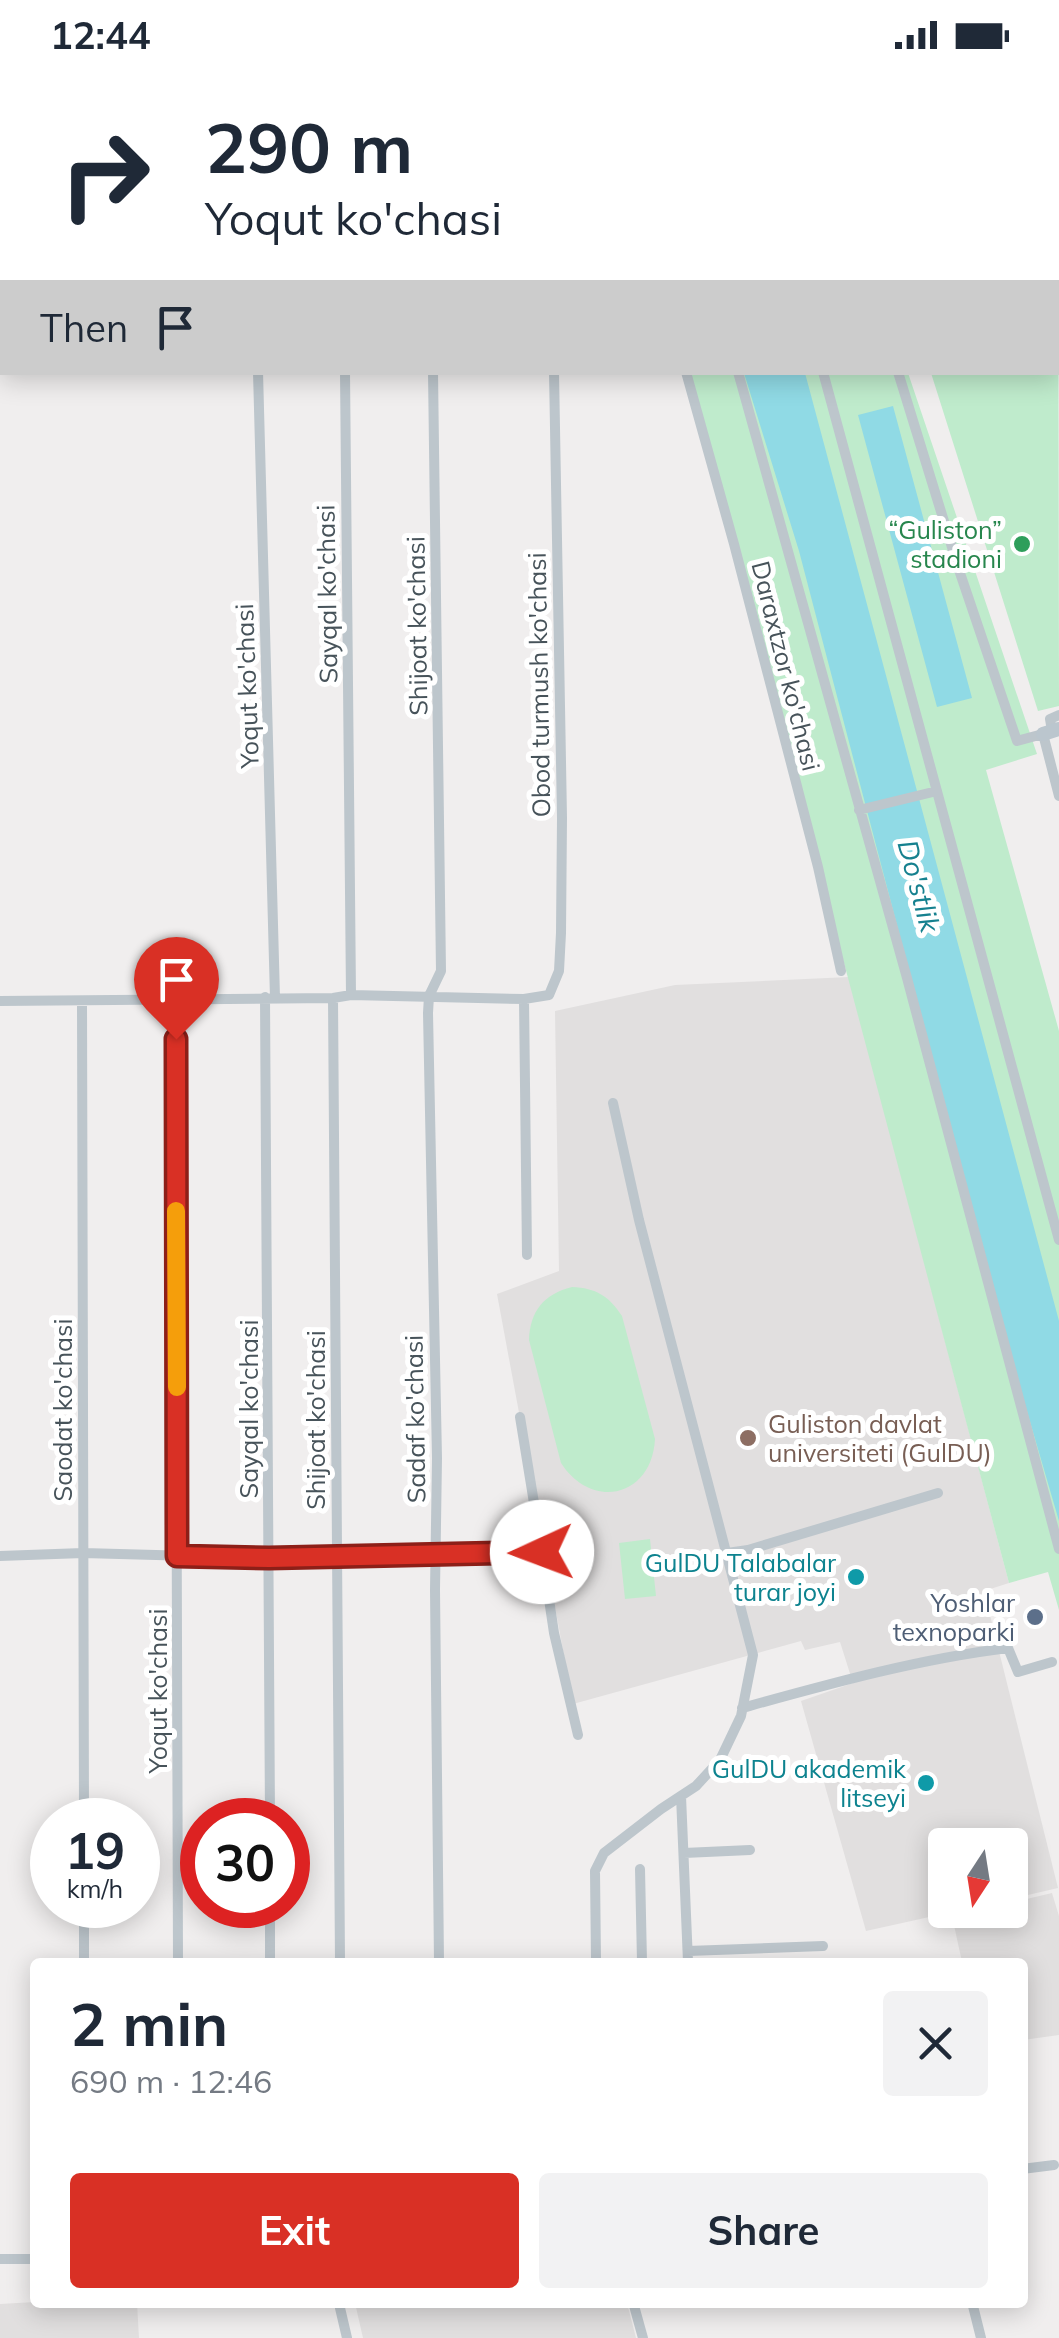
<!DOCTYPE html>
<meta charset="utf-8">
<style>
body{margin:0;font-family:Mulish,sans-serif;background:#f2f2f3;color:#1f2937;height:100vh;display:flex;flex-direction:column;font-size:38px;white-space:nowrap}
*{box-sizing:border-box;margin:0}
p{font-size:32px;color:#747a83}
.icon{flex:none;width:55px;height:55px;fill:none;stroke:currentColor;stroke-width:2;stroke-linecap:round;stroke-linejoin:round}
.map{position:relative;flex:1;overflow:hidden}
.drawer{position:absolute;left:30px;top:1888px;width:998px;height:350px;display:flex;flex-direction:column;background:#fff;border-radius:10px;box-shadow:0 5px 25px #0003}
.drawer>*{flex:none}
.guide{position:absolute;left:0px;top:0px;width:1060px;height:305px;box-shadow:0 5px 25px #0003;background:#fff;color:#1f2937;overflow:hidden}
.needle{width:65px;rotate:192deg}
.controls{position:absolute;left:928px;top:1758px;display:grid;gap:20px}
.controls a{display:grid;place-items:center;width:100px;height:100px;border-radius:10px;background:#fff;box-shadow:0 5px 25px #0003;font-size:50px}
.speed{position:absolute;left:30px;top:1728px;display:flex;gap:20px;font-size:50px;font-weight:700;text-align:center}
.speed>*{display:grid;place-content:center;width:130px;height:130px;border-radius:50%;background:#fff;box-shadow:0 5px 25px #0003;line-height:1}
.speed small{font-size:25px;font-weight:400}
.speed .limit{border:15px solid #d22;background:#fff;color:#111}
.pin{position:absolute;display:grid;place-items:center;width:85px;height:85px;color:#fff;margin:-102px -42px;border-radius:50% 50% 50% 0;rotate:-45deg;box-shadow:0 0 10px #0007}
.pin .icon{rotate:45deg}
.me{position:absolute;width:110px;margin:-55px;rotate:268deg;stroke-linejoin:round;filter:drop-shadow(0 0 8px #0008)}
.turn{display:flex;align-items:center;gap:35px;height:210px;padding:0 40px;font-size:45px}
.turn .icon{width:130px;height:130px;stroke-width:2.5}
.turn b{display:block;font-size:70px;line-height:85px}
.then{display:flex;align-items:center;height:95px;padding:0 40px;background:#0003;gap:20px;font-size:38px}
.round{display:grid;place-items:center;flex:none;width:105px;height:105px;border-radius:10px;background:#f2f2f3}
.overview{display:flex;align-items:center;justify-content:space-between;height:170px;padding:0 40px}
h1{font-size:60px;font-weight:700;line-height:75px}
.primary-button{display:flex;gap:20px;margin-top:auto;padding:20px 40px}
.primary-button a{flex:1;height:115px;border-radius:10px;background:#d93025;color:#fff;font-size:40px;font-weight:700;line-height:115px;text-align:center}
.primary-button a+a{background:#f2f2f3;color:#1f2937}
.status{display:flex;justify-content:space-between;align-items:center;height:70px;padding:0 50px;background:#fff;direction:ltr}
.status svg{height:28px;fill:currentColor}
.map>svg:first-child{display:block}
.education{fill:#e1dfdf}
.green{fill:#bfebcc}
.water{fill:#90dae5}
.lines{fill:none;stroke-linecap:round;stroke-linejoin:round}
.stream{stroke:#90dae5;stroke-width:2.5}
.street{stroke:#bdc6cc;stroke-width:10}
.secondary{stroke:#bbc6ce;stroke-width:14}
.route-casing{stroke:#8d1f18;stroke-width:25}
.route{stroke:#d93025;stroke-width:18}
.slow{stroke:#f59e0b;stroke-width:18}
.leisure-dot{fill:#2e9e5b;stroke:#fff;stroke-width:4}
.education-dot{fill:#8d6e63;stroke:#fff;stroke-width:4}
.culture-dot{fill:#0f9aa8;stroke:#fff;stroke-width:4}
.service-dot{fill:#5c6f8a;stroke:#fff;stroke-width:4}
.labels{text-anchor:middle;stroke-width:10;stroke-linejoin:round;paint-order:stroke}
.leisure-label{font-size:25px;fill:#27864d;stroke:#fff;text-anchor:end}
.street-label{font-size:25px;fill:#47535a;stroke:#fff}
.education-label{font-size:25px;fill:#785e54;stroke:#fff;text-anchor:start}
.culture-label{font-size:25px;fill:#0d838f;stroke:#fff;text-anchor:end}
.service-label{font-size:25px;fill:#4e5e75;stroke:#fff;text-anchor:end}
.water-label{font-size:28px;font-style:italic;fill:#16818f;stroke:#fff}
</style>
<div class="status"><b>12:44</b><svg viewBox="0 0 49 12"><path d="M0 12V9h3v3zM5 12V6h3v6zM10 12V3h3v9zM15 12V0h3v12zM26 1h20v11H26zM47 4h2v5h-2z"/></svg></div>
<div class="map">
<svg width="1059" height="2268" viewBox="0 0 1059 2268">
<rect width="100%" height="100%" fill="#f0eeee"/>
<path class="education" d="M849,907L1009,1513L984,1521L1058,1818L1010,1829V1775H945V1840H961L866,1861L801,1631L853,1613L840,1572L805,1580L801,1571L573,1634L497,1224L559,1201L555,941L675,915Z
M1052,1823L1059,1846V1965L1023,1970L1022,1892H962L952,1846L978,1840H1010V1833Z
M35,2232L137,2233L139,2268H0V2234Z
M355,2233H627L636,2268H363Z"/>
<path class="green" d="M1058,88L1059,636L1038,641L931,303L1058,302Z
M687,303H908L1037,684L986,700L1059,961V1540L1048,1502L1009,1513Z
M572,1217C596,1218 609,1226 622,1246L655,1369C652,1427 592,1441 561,1393L529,1270C530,1241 544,1224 572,1217Z
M650,1469L656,1526L625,1529L619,1473Z"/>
<path class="water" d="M744,303H805L1059,1251V1451L1000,1249L799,481Z
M893,336L972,628L937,637L858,345Z"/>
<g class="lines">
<path class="stream" d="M238,0V2"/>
<path class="street" d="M428,0L429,2
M657,0L658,2
M740,0V2
M832,0L833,2
M281,2V0
M1058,70H1059
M258,302L275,928
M345,302L351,925
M433,302L441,901L429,926L428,943L437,1388L435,1520L439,1892
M686,302L734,474L818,797L841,901
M738,302L907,908L1059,1479
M823,302L1059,1170
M898,302L959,500L1017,671L1043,664L1059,726
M1052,661L1050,649L1059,645
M859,740L937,721
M265,927L270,1750
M333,928L340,1892
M524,929L527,1185
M175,930L178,1892
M0,931L333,928L351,925L524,929L549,925L559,901L561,863L562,748L554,302
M82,931L84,1750
M542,1482L554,1563L578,1665
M727,1483L748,1480L938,1423
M0,1486L83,1483L269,1488L542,1482L520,1347
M742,1638C829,1614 918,1589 1008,1578L1018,1602L1052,1592
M681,1726L688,1892
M684,1783L750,1780
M640,1799L642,1892
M84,1835V1892
M270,1835V1892
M688,1881L823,1876
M596,1892L595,1801L604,1783L661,1739L696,1716L720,1690L741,1646L753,1585L639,1150L613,1033
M1022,2099L1054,2095
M0,2189H35
M633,2232L643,2268
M972,2232L981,2268
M340,2238L347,2268"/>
<path class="secondary" d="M1043,664L1059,659"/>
</g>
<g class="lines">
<g class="route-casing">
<path id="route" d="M176,969L177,1486L269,1488L542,1482"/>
</g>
<use href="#route" class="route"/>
<path class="slow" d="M176,1141L177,1317"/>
</g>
<circle class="leisure-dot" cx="1022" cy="474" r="10"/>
<circle class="education-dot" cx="748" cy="1368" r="10"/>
<g class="culture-dot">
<circle cx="856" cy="1507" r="10"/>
<circle cx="926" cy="1713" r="10"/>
</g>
<circle class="service-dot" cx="1035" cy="1547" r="10"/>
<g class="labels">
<g class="leisure-label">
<text x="1002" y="469">“Guliston”<tspan x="1002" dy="29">stadioni</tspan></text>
</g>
<g class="street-label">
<text transform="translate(327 524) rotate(-91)" y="9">Sayqal ko'chasi</text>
<text transform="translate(417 556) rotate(-91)" y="9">Shijoat ko'chasi</text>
<text transform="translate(786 596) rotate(76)" y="9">Daraxtzor ko'chasi</text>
<text transform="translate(539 615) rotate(-91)" y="9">Obod turmush ko'chasi</text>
<text transform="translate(247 616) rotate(-92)" y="9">Yoqut ko'chasi</text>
<text transform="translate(249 1339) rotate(-90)" y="9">Sayqal ko'chasi</text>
<text transform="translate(63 1340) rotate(-90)" y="9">Saodat ko'chasi</text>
<text transform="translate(415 1349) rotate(-91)" y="9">Sadaf ko'chasi</text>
<text transform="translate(316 1350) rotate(-90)" y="9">Shijoat ko'chasi</text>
<text transform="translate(158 1621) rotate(-90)" y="9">Yoqut ko'chasi</text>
</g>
<g class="education-label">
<text x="768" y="1363">Guliston davlat<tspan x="768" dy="29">universiteti (GulDU)</tspan></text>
</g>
<g class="culture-label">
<text x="836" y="1502">GulDU Talabalar<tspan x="836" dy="29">turar joyi</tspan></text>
<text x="906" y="1708">GulDU akademik<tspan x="906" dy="29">litseyi</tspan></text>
</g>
<g class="service-label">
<text x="1015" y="1542">Yoshlar<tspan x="1015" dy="29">texnoparki</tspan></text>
</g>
<g class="water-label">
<text transform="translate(919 816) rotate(75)" y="10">Do'stlik</text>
</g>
</g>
</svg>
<div class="controls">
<a><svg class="needle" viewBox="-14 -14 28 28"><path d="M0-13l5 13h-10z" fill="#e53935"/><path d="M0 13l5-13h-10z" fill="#747a83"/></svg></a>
</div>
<div class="speed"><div>19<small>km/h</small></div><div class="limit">30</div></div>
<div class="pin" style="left:176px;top:969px;background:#d93025"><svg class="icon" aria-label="arrive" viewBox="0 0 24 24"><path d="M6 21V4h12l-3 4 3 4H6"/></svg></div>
<svg class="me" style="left:542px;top:1482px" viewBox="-20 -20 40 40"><circle r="19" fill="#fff"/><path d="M0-13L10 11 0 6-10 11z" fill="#d93025"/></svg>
<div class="guide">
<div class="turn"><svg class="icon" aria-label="right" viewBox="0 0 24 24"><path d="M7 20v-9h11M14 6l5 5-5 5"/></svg><div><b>290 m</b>Yoqut ko'chasi</div></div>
<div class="then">Then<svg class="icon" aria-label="arrive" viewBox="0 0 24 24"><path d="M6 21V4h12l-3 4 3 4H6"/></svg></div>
</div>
<section class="drawer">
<div class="overview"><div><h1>2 min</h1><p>690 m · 12:46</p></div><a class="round"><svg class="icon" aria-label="close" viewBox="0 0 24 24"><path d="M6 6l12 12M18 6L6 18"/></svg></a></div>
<div class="primary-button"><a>Exit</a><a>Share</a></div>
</section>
</div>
